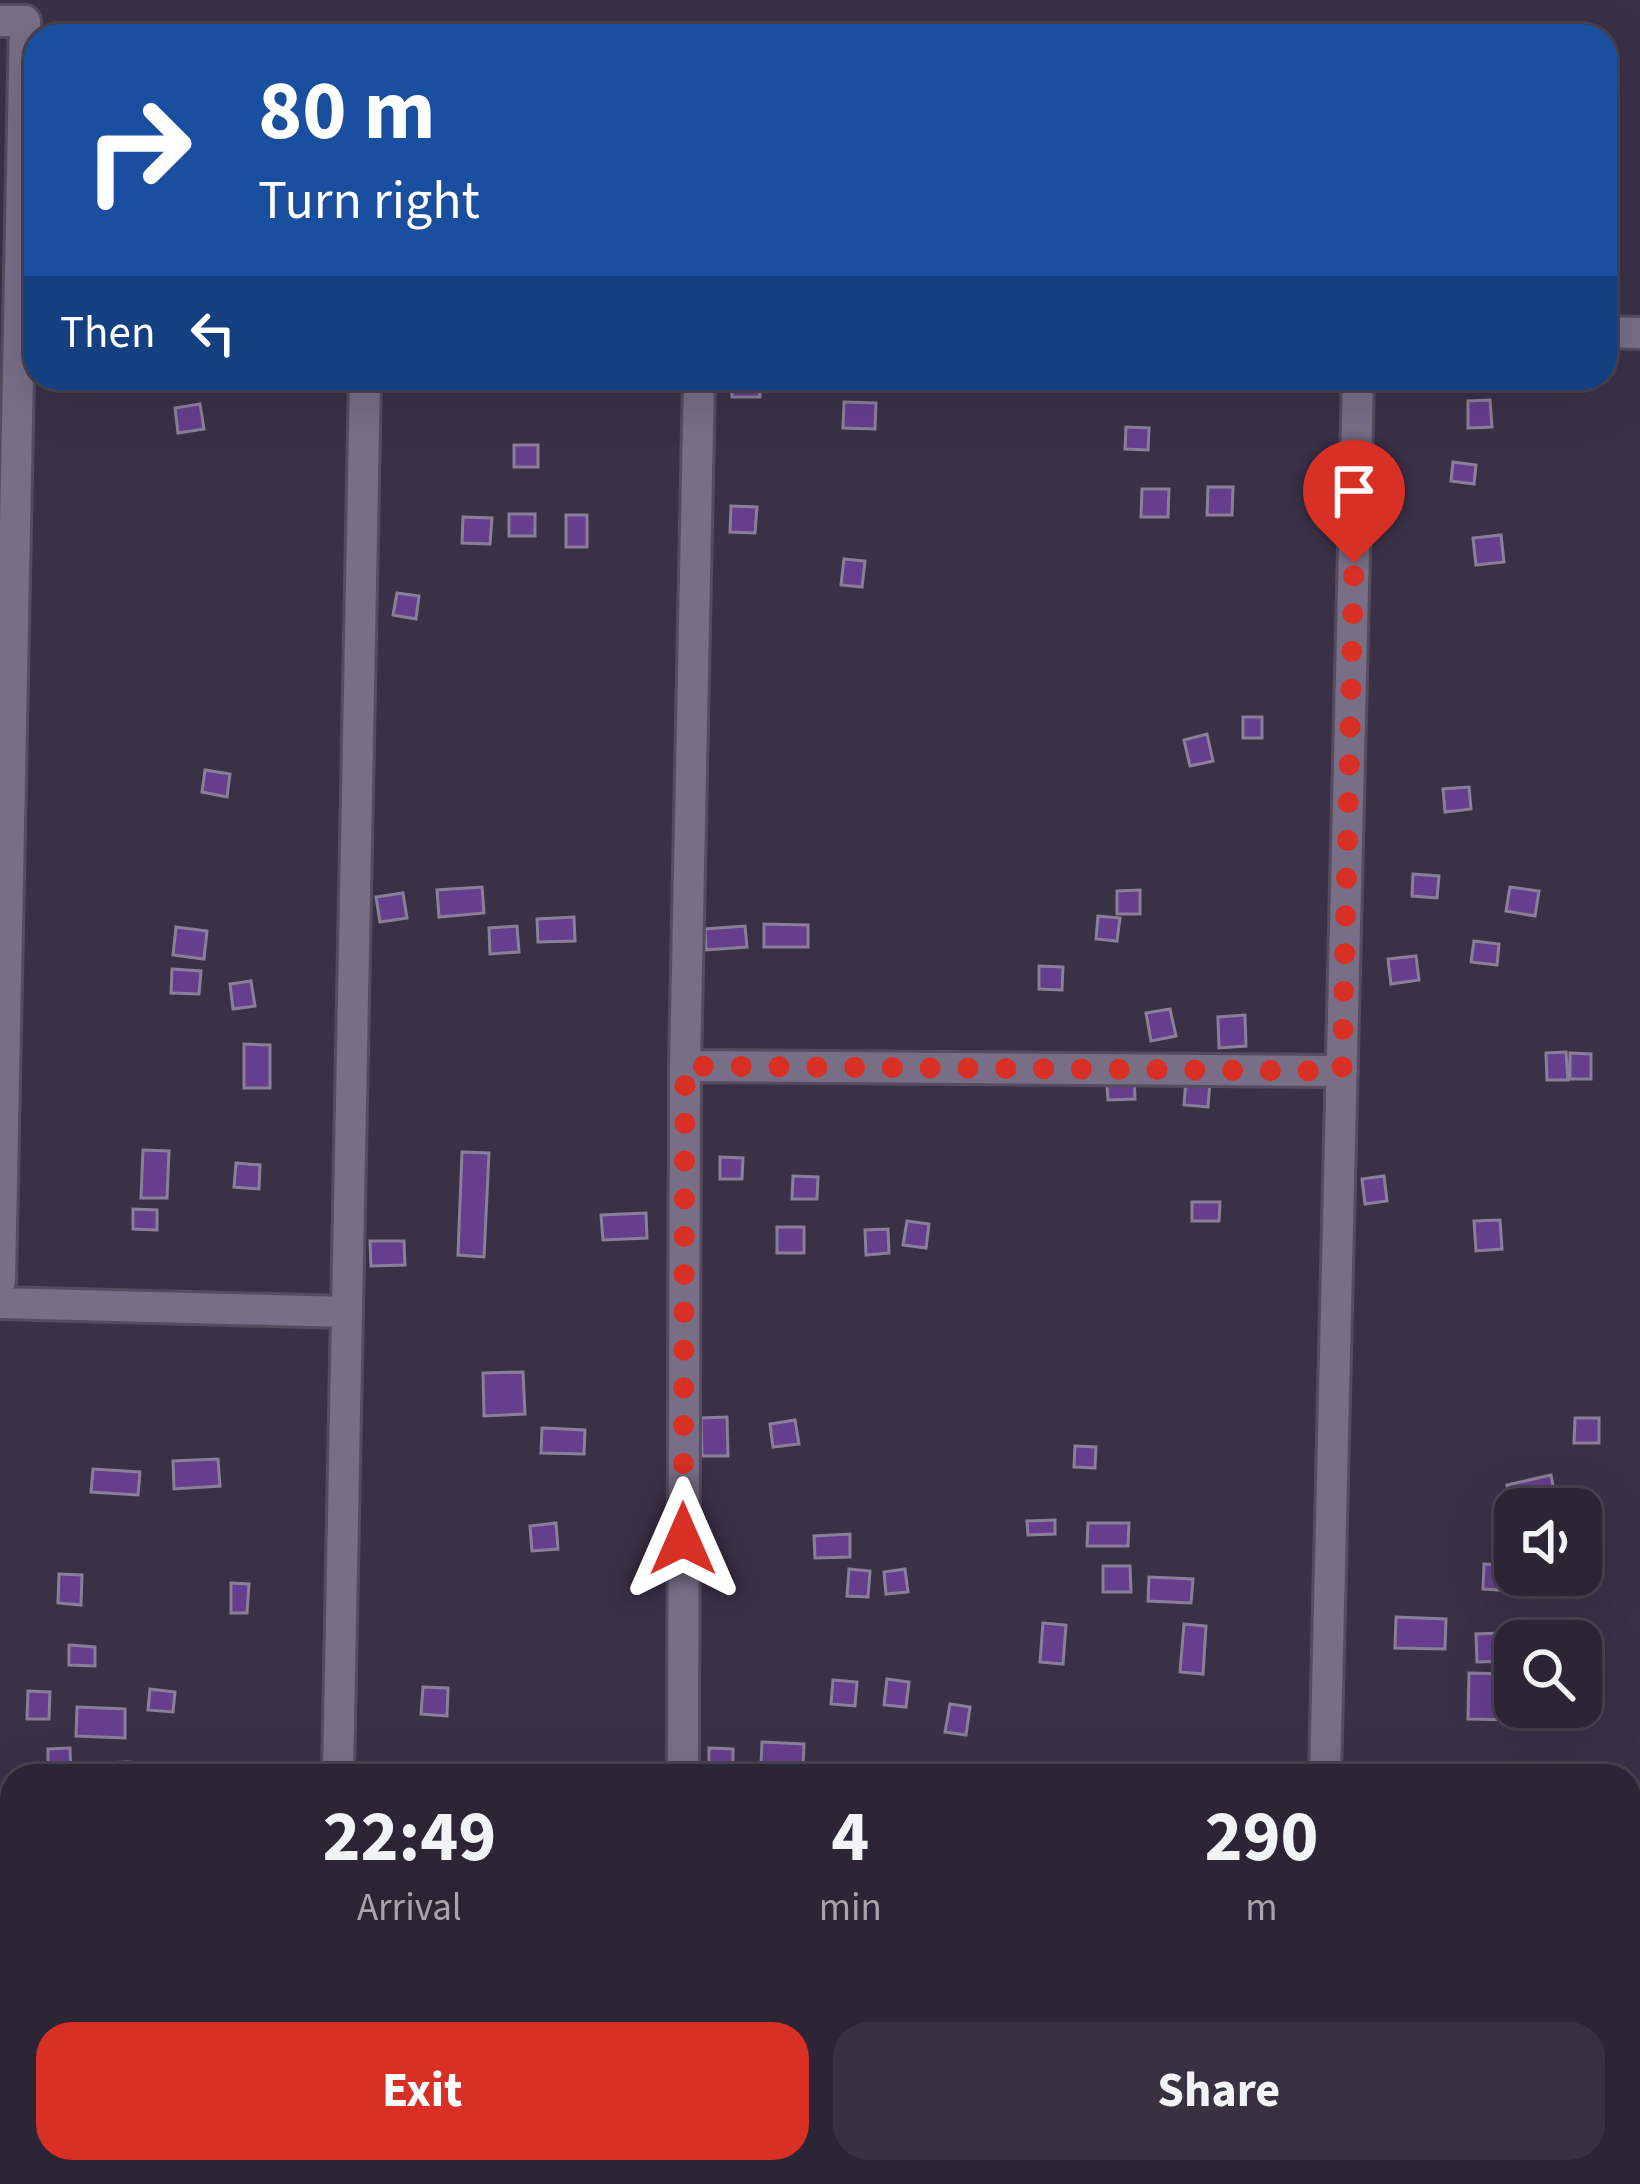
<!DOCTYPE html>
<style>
body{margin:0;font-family:"Source Sans 3",sans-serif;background:#383141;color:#f1f3f6;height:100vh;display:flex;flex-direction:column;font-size:45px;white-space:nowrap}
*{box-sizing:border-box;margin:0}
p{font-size:39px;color:#a6a5ad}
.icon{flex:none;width:66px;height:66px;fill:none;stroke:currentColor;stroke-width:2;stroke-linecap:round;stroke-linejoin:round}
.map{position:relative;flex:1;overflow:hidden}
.details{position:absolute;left:0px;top:1764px;width:1641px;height:420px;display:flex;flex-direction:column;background:#2c2535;border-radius:36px 36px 0 0;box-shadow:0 12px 48px #0002,0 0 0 3px #484250}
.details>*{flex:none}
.hud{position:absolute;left:24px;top:24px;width:1593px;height:366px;border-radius:36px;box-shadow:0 12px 48px #0002,0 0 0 3px #484250;background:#1a4fa0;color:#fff;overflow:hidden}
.tools{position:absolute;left:1494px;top:1488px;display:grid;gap:24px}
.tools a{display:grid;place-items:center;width:108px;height:108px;border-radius:24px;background:#2c2535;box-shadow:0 12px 48px #0002,0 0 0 3px #484250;font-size:60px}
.pin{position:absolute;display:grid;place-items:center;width:102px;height:102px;color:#fff;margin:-123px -51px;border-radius:50% 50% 50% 0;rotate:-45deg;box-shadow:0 0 12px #0007}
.pin .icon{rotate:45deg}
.me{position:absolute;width:132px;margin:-66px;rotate:0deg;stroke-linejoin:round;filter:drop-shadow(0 0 9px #0008)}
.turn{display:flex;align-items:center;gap:42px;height:252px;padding:0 36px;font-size:54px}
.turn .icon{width:156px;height:156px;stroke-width:2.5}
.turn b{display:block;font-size:84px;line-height:102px}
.then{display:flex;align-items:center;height:114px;padding:0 36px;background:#0003;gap:24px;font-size:45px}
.eta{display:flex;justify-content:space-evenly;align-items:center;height:204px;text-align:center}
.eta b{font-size:72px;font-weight:700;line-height:84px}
.action{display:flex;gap:24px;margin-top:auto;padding:24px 36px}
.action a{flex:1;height:138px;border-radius:36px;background:#d93025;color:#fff;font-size:48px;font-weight:700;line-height:138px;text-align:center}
.action a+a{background:#383141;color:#f1f3f6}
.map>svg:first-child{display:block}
.building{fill:#653e8d;stroke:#8a7f98;stroke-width:3}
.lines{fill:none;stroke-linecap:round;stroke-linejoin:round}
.minor-casing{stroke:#554d5f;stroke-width:36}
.minor{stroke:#786e86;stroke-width:30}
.route{stroke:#d93025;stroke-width:21;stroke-dasharray:0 37.8}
</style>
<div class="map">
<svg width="1640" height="2184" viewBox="0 0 1640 2184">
<rect width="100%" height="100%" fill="#3b3147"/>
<path class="building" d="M731,378H760V397H732Z
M1490,400L1492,427L1468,428V401Z
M844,402L876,403L875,429L843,428Z
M200,404L204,429L178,433L175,408Z
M1126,427L1149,428L1148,450L1125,449Z
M514,445H538V467H514Z
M1453,462L1476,465L1474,484L1451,481Z
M1208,487H1233L1232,515H1207Z
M1142,489H1169L1168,517H1141Z
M731,506L757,507L755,533L730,532Z
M509,514H535V536H509Z
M566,515H587V547H566Z
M463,517L492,518L490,544L462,543Z
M1501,535L1504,562L1476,565L1473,538Z
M844,559L865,561L862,587L841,585Z
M397,593L419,596L416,619L393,615Z
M1243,717H1262V738H1243Z
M1207,734L1213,761L1190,766L1184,740Z
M205,770L230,774L227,797L202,792Z
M1469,787L1471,809L1445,812L1443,789Z
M1413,874L1439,876L1437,898L1412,896Z
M482,887L484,913L439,917L437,890Z
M1510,887L1539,891L1535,916L1506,911Z
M1140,890V914H1117V891Z
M403,893L407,918L380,922L376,897Z
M1098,916L1120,918L1117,941L1096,939Z
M574,917L575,941L538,942L537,919Z
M764,924L808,925V947H764Z
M517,926L519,952L490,954L489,928Z
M745,926L747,947L706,950L705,929Z
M176,927L207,931L204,959L173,955Z
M1474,941L1499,944L1497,965L1471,962Z
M1416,956L1419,980L1391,984L1388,959Z
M1039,966L1063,967L1062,990L1039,989Z
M172,969L201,971L199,994L171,993Z
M251,981L255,1006L233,1009L230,984Z
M1170,1009L1176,1036L1151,1041L1146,1013Z
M1245,1015L1246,1046L1219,1048L1218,1017Z
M244,1044L270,1045V1088H244Z
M1566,1052L1568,1080H1547L1546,1053Z
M1570,1053L1591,1054V1079H1570Z
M1134,1070L1135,1099L1108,1100L1106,1071Z
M1186,1080L1210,1082L1208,1107L1184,1105Z
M143,1150L169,1151L167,1198H141Z
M462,1152L489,1153L484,1257L458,1255Z
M720,1157L743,1158L742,1179H720Z
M236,1163L260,1165L259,1189L234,1187Z
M793,1176L818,1177L817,1199H792Z
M1384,1176L1387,1201L1365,1204L1362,1179Z
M1192,1202H1220L1219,1221H1192Z
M133,1209L157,1210V1230L133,1229Z
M646,1213L647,1238L603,1240L601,1215Z
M1500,1220L1502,1249L1476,1251L1474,1221Z
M907,1221L929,1224L926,1248L903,1245Z
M777,1227H804V1253H777Z
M888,1229L889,1253L866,1255L865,1230Z
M370,1241H404L405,1265L371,1266Z
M523,1372L525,1414L484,1416L483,1373Z
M727,1417L728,1456H702L701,1418Z
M1575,1418H1599V1443H1574Z
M795,1420L799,1444L773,1447L770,1424Z
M542,1428L585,1430L584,1454L541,1453Z
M1075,1446L1096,1447L1095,1468L1074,1467Z
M218,1459L220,1486L174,1489L173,1461Z
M93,1469L140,1472L138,1495L91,1492Z
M1551,1475L1555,1496L1511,1505L1507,1485Z
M1055,1520V1534L1028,1535L1027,1521Z
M556,1523L558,1549L532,1551L530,1526Z
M1088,1523H1129L1128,1546H1087Z
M850,1534V1557L815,1558L814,1536Z
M1484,1564L1514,1566L1513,1591L1483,1589Z
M1103,1566H1130L1131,1592H1103Z
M849,1569L870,1571L868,1597L847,1596Z
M905,1569L908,1592L886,1594L884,1572Z
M59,1574L82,1575L81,1605L58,1603Z
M1534,1575H1559L1558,1592L1534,1591Z
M1149,1577L1193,1579L1191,1603L1148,1601Z
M231,1583L249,1584L247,1613H231Z
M1396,1617L1446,1619L1445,1649L1395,1648Z
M1043,1623L1066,1625L1063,1664L1040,1662Z
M1184,1624L1206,1626L1203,1674L1180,1672Z
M1525,1632V1641H1515V1661L1477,1662L1476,1634Z
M69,1645L95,1647V1666L69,1665Z
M1469,1673L1515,1674L1516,1720L1468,1719Z
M887,1679L909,1682L906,1707L884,1705Z
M833,1680L857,1682L855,1706L831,1704Z
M423,1687L448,1688L447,1716L421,1714Z
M150,1689L175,1692L173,1712L148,1710Z
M28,1691L50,1692L49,1719H27Z
M950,1704L970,1707L966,1735L945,1732Z
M77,1707L125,1709V1738L76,1736Z
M762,1742L804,1744L803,1766L761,1764Z
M70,1748L71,1776H48V1749Z
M709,1748L733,1749V1770H709Z
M130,1762L131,1776H100V1763Z
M1068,2172H1112V2184H1068Z"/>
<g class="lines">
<g class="minor-casing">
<path id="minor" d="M0,21H25L0,1281
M1605,332L1640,333
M685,1066L1342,1071
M0,1303L347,1312
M338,1776L365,378
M683,1776L685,1066L699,378
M1325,1776L1358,378
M0,1915H12
M1629,1926H1640
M665,2172V2184
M996,2172V2184
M1324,2172V2184
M327,2184V2172"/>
</g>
<use href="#minor" class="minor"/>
</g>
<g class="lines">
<path class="route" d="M683,1539L685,1066L1342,1071L1354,563"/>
</g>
</svg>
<div class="tools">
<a><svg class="icon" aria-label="sound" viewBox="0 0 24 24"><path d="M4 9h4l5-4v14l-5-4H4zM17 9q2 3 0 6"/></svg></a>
<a><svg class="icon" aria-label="search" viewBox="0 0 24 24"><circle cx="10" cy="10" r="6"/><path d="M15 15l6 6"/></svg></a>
</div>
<div class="pin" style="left:1354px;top:563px;background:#d93025"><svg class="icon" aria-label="arrive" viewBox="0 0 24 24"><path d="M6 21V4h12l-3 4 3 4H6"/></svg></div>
<svg class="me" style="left:683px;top:1539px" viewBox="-20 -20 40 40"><path d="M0-17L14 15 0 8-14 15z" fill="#d93025" stroke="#fff" stroke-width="4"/></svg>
<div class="hud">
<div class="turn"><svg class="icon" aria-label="right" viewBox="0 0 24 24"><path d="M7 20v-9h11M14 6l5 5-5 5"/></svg><div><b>80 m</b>Turn right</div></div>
<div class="then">Then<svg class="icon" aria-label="left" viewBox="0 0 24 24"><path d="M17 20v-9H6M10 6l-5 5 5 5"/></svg></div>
</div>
<section class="details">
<div class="eta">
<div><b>22:49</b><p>Arrival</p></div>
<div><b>4</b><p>min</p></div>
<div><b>290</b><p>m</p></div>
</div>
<div class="action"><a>Exit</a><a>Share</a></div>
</section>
</div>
